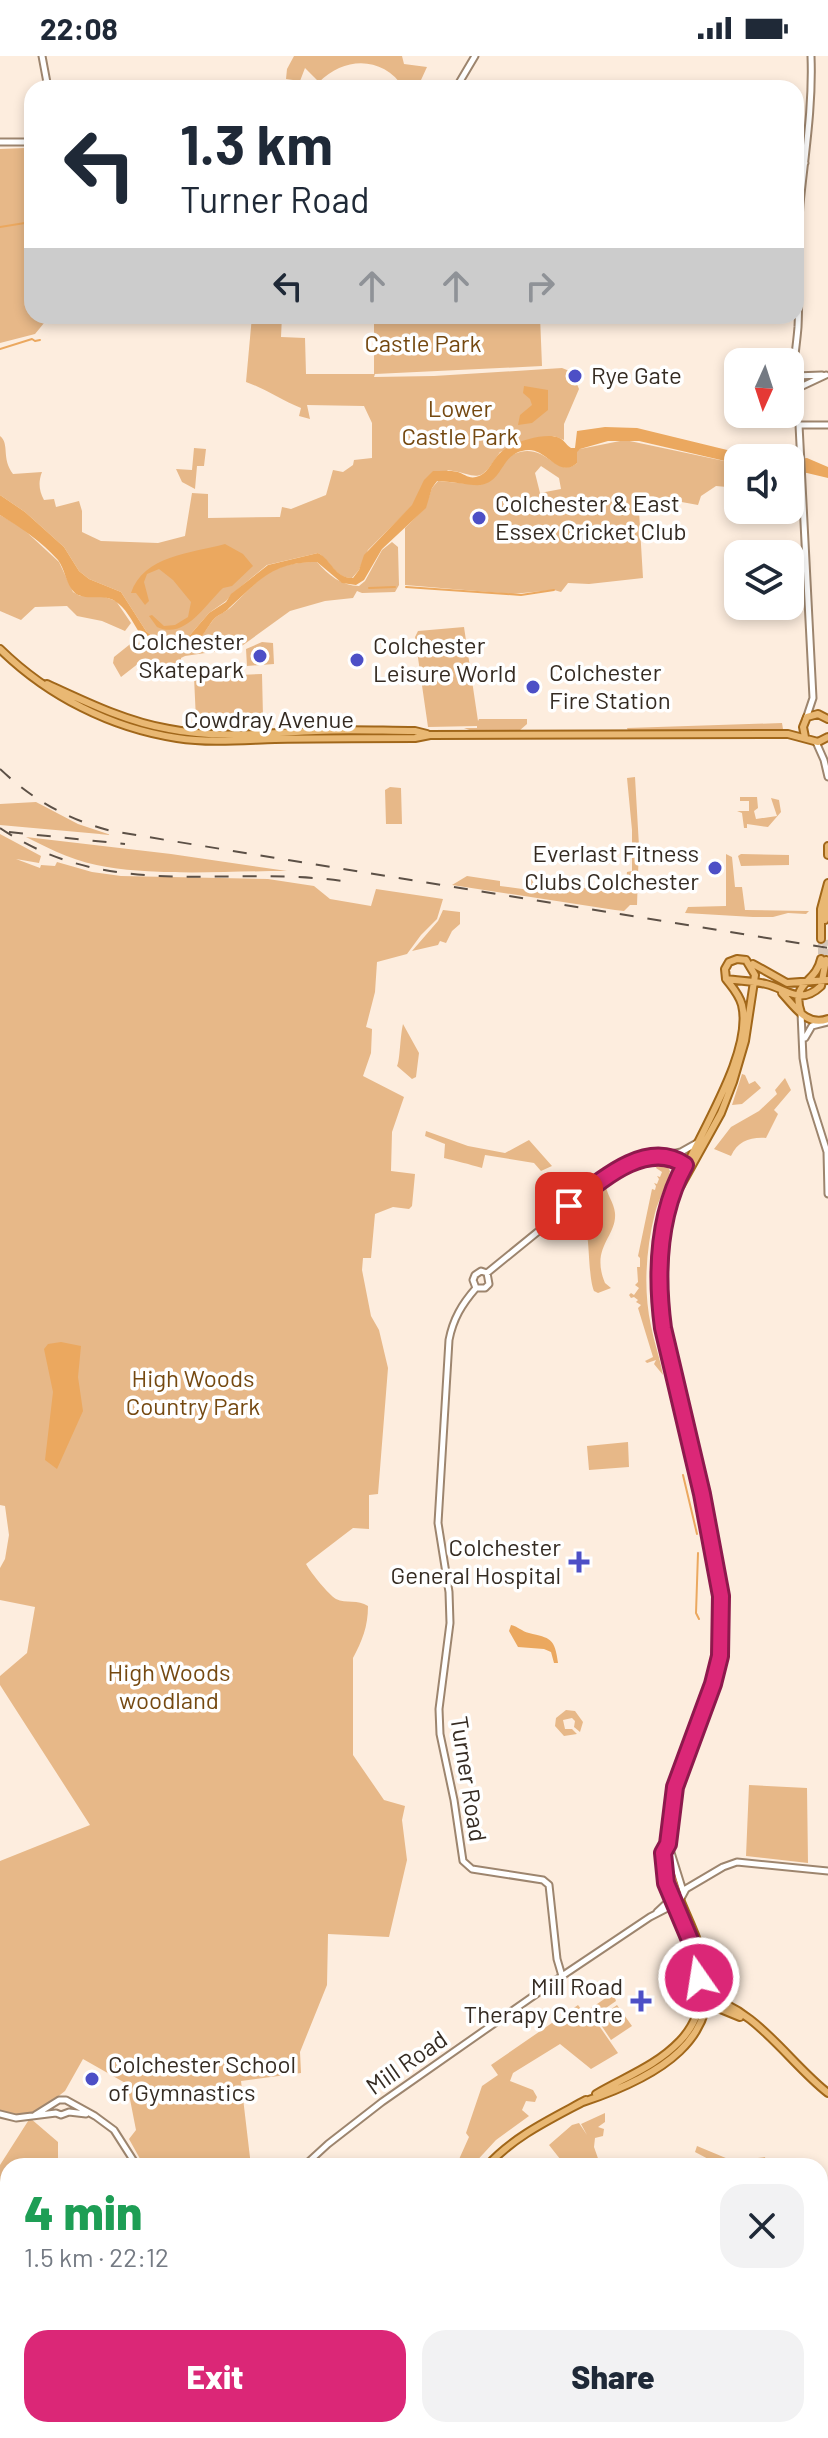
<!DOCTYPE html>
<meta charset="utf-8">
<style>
body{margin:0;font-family:Barlow,sans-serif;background:#f2f2f3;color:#1f2937;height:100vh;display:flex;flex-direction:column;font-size:30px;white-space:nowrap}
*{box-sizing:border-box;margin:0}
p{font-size:26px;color:#747a83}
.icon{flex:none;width:44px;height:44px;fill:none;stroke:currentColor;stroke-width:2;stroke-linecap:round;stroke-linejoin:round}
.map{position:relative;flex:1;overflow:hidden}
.sheet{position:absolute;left:0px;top:2102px;width:828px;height:280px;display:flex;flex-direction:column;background:#fff;border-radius:24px 24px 0 0;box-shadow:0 4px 12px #0003}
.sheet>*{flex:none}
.banner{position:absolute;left:24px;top:24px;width:780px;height:244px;border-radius:24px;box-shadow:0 4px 12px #0003;background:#fff;color:#1f2937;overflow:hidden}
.needle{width:52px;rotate:183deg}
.fabs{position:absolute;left:724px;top:292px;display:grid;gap:16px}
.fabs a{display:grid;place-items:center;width:80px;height:80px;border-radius:16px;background:#fff;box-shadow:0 4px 12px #0003;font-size:40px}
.pin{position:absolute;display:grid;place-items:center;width:68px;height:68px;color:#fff;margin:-34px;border-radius:16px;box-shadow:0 4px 12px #0006}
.me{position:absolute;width:88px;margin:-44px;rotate:347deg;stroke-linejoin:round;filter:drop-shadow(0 0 6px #0008)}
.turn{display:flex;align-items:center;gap:28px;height:168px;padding:0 24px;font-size:36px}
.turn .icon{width:104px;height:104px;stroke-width:2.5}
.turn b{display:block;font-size:56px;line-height:68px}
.lanes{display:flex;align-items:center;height:76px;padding:0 24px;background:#0003;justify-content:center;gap:40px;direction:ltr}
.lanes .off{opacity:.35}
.round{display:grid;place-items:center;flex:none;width:84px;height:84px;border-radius:24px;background:#f2f2f3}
.head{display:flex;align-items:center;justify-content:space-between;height:136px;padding:0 24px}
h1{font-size:48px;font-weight:800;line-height:60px;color:#1e9e55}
.primary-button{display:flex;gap:16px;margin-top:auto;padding:16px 24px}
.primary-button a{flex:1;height:92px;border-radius:24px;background:#db2777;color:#fff;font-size:32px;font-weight:800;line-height:92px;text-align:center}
.primary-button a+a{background:#f2f2f3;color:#1f2937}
.status{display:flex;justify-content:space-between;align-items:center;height:56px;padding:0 40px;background:#fff;direction:ltr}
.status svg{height:22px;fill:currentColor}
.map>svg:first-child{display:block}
.green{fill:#e7b888;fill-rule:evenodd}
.water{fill:#eba85f}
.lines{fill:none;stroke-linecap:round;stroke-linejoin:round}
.stream{stroke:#eba85f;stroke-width:2}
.primary-tunnel{stroke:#d5c6b8;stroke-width:6;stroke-dasharray:6 3;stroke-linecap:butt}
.secondary-casing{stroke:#9d856e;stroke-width:9}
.primary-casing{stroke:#a1671a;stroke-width:10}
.secondary{stroke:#fff;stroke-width:5}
.primary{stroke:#e9b873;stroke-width:6}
.rail{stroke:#5c5046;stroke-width:2;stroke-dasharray:14 14;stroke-linecap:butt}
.route-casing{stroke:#8e194d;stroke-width:20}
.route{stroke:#db2777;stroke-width:14}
.poi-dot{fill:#4d4fc6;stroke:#fff;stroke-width:3}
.labels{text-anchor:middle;stroke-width:7;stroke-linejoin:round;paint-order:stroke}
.park-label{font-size:24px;fill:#754911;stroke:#fff}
.poi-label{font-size:24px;fill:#352b22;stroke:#fff;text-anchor:start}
.street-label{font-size:24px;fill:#352b22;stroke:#fff}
</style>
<div class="status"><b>22:08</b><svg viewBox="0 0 49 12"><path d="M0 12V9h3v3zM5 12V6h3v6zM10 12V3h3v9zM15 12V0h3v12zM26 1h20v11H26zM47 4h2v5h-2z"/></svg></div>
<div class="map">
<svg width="828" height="2382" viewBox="0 0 828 2382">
<rect width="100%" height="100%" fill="#fdedde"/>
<path class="green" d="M294,0H402L404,8L427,11L421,24L422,32H404C383,0 345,0 319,26L305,12L300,25L286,23L287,13Z
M25,92L32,145V260H61L58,264L49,261L35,278L0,287V93Z
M252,260H282L281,281L305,282L306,318H374V260H540L542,310L375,318L374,321L434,320L562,312L572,316L579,333L564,368V384L554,380L500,396C478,430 480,419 448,414L368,494L359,514L352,522C335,522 331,505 318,497L267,509L232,538L226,545L209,557L190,579L174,585H165L153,581L146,575L121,536L89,523L79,515L64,491L25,456L0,439V380C10,388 1,402 13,418L42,416C38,426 39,435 44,444L54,443L56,451L79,445L82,455V476L101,485L158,487L185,480L192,437L208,438V462L280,461L282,451L291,453L326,439L333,414L343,416L353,409L354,404L372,402V367L364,350L307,349L310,363L299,360L301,352C281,344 266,333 246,326Z
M625,384L729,406L727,431L716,430L701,440L698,449L638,438L643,522L589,528L568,527L561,536L554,534L512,538L405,529V472L425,452L432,432L438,425L481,429C490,419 502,404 514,398C546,384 557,424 577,407L576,395L580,393ZM541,410L559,422L561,433L540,437L535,417Z
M194,392L206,393L204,410H197L195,433L182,426L176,413L192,414Z
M0,459L21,471L59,506L73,536L80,540L105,541L116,545L131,567L125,575L102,565L77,560L67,550L35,551L21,564L0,555Z
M392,486L398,491L399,529L395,536L362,537L357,535L353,542L325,545L290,555L239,592L185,600L181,602L182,610L139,607L121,621L113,607L114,601L134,585L158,593L199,584C204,577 209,569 214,563C219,558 225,556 230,552C261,522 270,506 317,506C328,519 342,530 359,530L365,525L382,494Z
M464,571L478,665L479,663H527V668L519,675H472L464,672H477V670L428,671L415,581L418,575Z
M262,586L273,587L274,608L247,610L246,593Z
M262,618L263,661L196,664L194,621Z
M782,667L783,673L628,675L627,672Z
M635,721L639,790L637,849H630L624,855L615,854L452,829L467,820L500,825V830L537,835L538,830L525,828L523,822L609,836L610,833L625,834L627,816L632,815V774L627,722Z
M390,731L401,732L402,768H386L385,734Z
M740,741H757L758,752L754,755L756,763L777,760L771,742L779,744L781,756L768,771L747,768V772H744L742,757L737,755H749V745H740Z
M36,746L78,768L111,779L0,769V748Z
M0,778L41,800L39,807L16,803L40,812L41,809L55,810L57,806L92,816L121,820L268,823L314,830L330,843L371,850L376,833L443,843L437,863L421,879L407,898L377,906L375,936L366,971L372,973L371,997L363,1020L404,1041L392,1076L391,1115L415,1118L412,1150L409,1153L393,1151L375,1158L371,1202H363L362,1214L371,1260L379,1274L388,1312L378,1438L369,1439V1473L353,1472L306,1508C311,1517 329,1539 336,1543C346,1548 358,1543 368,1550C368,1571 362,1585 353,1602V1699L384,1744L405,1750L402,1764L407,1804L389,1881L328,1878L327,1929L300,1996L301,2017L241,2025L251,2110H144L129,2083L136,2074L127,2028L83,2003L65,2035L37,2057L15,2060L0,2055V1805L90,1769L0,1629V1620L27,1597L35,1551L0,1544V1512L5,1503L9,1479L5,1450L0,1449Z
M26,781L171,798L287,815C231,815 162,820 107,811C79,807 51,794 26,781Z
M726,798L732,801L735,831H742L745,854L809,855L806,858L788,857L773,861H753L685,857L688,851L726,850Z
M741,798L789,799V809L741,810L738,800Z
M443,854L460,856V868L452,875L446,887L440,885L438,889L412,895L438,865Z
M403,968L419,997L416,1021L412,1023L397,1010C400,1005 400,980 403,968Z
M742,1018L745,1019L749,1028L755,1025L761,1032L742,1048L732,1049Z
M785,1022L791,1034L774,1054L778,1058L766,1082C750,1081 738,1085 731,1100L714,1093L731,1071L759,1055L777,1038L775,1034Z
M426,1075L468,1090L505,1097L529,1084L552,1110L541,1115L534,1107L485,1099L482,1112C468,1108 457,1105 444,1102L445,1088L425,1080Z
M659,1105L667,1109L670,1115C667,1130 659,1142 655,1157C646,1193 643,1233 651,1270C654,1286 660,1302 663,1319L654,1308L656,1304L647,1307L645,1305L653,1301L638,1252L641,1249L636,1246L638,1244L634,1241L631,1242L629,1239L631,1237L634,1239L639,1232L635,1229L638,1226L637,1211H640V1202L638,1200L652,1133L655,1134L656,1130L654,1127L657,1128L659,1123L657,1120L660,1121L662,1116L656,1112Z
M605,1126C606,1138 614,1146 615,1157C617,1181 590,1191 605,1227L611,1232L598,1237L594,1235C587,1218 591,1171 582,1162C579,1159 575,1158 572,1155Z
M628,1386L629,1411L589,1414L587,1390Z
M566,1654L575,1655L583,1666L580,1676L574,1671L575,1665L572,1662L563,1664L565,1673H572L577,1678L564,1680L555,1670L556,1662Z
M749,1729L807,1732L808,1807L746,1800Z
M613,1937L616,1945L593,1961L618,1997L591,2013L560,1988L513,2017L510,2025L533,2034L537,2041L535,2046L526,2045L522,2054L529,2060L496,2084L472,2110H456L469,2081L466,2077L482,2030L498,2019L491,2009L578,1949L584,1957Z
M617,1949L632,1970L611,1984L597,1963Z
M605,2057V2066L598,2071L604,2073L603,2080L595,2082L594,2091L600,2108L562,2110L564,2108L549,2089L572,2069L579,2067L587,2079L581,2068Z
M30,2062L58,2086V2110H8V2143L0,2144V2109Z
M697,2090L733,2105L765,2101L767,2110H716L714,2106L695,2096Z
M8,2331V2374H89L103,2382H0V2334Z
M119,2374H299L294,2382H114Z
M657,2374H768V2382H646L648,2379H656Z"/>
<path class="water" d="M524,330L548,334V354L532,367L518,369L520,359L532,349L530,343L523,337Z
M605,371L637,372L760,402H738V408L639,385H608L580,393L577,396V407C559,423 548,394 529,394C500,395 505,425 481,429C469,430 451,425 437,425L432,432L426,452L382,493L364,524L356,529L342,527L317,506C272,506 260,524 229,552C225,557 219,558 215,562C209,568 206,576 200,582C193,588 181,592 172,593C136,595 138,560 115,545C103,537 84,546 74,536C66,528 65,513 58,504C42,486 20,471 0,459V439L25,456L64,491L79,515L89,523L121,536L146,575L153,581L165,585H175L190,579L209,557L226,546L231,538L268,509L318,497C332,504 334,522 353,522L359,514L364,499L412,449L424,424L433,415C441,415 450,414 458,416C464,418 469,423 476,421C487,419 491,407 498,399C508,387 542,377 557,381C564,383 565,388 571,392H575L577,375Z
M807,402L828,411V422L807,417L790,416V404Z
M225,488L243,498L253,510L232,530L223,532C205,549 185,584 157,571L149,560L152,559L164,570L175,569L188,561L191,546L173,524L159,513L147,518L144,526L149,545L145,549L136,537H131C143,500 191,497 225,488Z
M61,1286L81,1290L78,1321L83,1355L57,1413L45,1404L53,1336L44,1293L48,1288Z
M511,1569C519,1571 521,1575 529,1577C550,1582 555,1582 558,1607H554L551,1596L544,1593L518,1591L509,1575Z"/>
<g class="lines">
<path class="stream" d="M0,171L31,166
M0,293L32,283L35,285L40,284
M406,531L521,539L554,534
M369,532L395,531
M683,1419L697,1478
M698,1497L696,1557L699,1563"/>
<path class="primary-tunnel" d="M821,883V903
M825,884L826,904"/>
<g class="secondary-casing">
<path id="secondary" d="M42,0L48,32
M456,32L475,0
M0,86H32
M796,106L805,107
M795,320L822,319
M794,334L826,319
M799,369H828
M806,663L813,642L799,369C786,345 796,299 798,271C800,230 797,189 800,148C805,98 813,50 811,0
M816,686L824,704L828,721
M801,957L803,1002L810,1042L827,1096L828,1138
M805,982L812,970L828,966
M665,1100L677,1103L685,1109L688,1107
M487,1217L489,1228L485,1232H476C462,1248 453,1263 449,1284L438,1467L449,1536L450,1567L439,1653L440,1678L454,1744L463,1805L472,1813L543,1824L549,1829L557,1903L562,1920
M476,1232L473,1224L475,1219L481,1215L487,1217L605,1121L632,1107L681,1096L697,1087
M669,1790L683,1835
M684,1834L723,1811L737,1806L828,1815
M657,1856L673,1841
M0,2058L16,2062L56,2057L61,2059L69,2056L86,2058
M35,2059L59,2044H66L95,2060L114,2074L137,2110
M304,2110L328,2088L382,2046L562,1920L650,1861L679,1846L686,1833
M0,2329L8,2325"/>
</g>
<g class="primary-casing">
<path id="primary" d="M0,593C48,640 111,672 177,682C209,687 243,684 275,683C322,682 368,682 415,682L430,679L788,678L818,686L828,681
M47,628C86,646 127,666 169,673C218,683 267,677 316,675C349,673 383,675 415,675L427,678
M805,681L803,671L807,661L818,658L828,663
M828,790V799
M825,864L828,841
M821,883V853L828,827
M753,908L787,927L828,924
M726,923C739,925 753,925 766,928C787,933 800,950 821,930L826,904
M726,923L725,913L729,906L737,903L746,904
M782,937C795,951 807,971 828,963
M801,957C790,925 816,928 821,903
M681,1129L721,1057L733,1026L745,985L755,919L746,904
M707,1907L725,1948
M703,1941C755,1950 788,2006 828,2037
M701,1950L718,1952L740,1961
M596,2038C625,2021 656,2010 680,1985C742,1920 643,1835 666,1792
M583,2046C652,2023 732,1984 701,1895C683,1843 664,1828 669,1768C673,1729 687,1694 701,1658C709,1639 717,1620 720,1600C727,1551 715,1503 705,1456C692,1394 677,1334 663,1272C657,1230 659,1192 670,1150C685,1097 755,1002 742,949C739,938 732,931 726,923
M487,2110C514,2080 551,2063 586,2044
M332,2382L333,2374"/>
</g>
<use href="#secondary" class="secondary"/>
<use href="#primary" class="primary"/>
<path class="rail" d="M0,713C33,744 67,763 111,775L828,892
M0,772C113,848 226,807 350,826
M9,776L125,788"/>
</g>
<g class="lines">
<g class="route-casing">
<path id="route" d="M569,1150C599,1126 646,1082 685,1109C658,1158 656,1219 663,1272L702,1438L721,1540L720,1600L713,1628L675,1731L668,1788L663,1797L666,1827L690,1884L699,1922"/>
</g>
<use href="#route" class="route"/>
</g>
<g class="poi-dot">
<circle cx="575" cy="320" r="8"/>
<circle cx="479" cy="462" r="8"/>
<circle cx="260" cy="600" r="8"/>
<circle cx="357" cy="604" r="8"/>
<circle cx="533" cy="631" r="8"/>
<circle cx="715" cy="812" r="8"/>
<path d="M575 1494h8v8h8v8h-8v8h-8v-8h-8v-8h8z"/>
<path d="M637 1933h8v8h8v8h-8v8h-8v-8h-8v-8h8z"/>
<circle cx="92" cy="2023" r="8"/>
</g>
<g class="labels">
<g class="park-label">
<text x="423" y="296">Castle Park</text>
<text x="460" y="361">Lower<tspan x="460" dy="28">Castle Park</tspan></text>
<text x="193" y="1331">High Woods<tspan x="193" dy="28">Country Park</tspan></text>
<text x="169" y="1625">High Woods<tspan x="169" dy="28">woodland</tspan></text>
</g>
<g class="poi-label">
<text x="591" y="328">Rye Gate</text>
<text x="495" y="456">Colchester &amp; East<tspan x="495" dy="28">Essex Cricket Club</tspan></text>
<text x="244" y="594" text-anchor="end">Colchester<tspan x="244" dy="28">Skatepark</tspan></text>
<text x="373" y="598">Colchester<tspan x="373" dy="28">Leisure World</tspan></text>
<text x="549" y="625">Colchester<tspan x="549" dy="28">Fire Station</tspan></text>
<text x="699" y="806" text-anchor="end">Everlast Fitness<tspan x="699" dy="28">Clubs Colchester</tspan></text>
<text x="561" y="1500" text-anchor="end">Colchester<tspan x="561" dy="28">General Hospital</tspan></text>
<text x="623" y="1939" text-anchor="end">Mill Road<tspan x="623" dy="28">Therapy Centre</tspan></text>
<text x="108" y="2017">Colchester School<tspan x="108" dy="28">of Gymnastics</tspan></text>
</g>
<g class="street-label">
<text x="269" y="672">Cowdray Avenue</text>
<text transform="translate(468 1723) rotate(81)" y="8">Turner Road</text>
<text transform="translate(407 2007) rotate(-35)" y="8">Mill Road</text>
</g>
</g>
</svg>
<div class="fabs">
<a><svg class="needle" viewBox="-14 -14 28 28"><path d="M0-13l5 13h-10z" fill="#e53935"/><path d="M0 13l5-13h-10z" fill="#747a83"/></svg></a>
<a><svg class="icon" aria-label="sound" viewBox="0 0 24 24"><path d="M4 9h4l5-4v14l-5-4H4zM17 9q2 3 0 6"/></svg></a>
<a><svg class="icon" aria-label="layers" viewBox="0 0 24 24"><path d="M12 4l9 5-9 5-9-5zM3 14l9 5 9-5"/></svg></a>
</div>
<div class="pin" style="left:569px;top:1150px;background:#d93025"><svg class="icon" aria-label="arrive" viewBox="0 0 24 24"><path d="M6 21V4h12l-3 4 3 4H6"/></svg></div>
<svg class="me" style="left:699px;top:1922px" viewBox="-20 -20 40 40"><circle r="17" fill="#db2777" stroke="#fff" stroke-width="3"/><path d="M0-11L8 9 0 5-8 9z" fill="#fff"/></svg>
<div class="banner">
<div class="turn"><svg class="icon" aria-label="left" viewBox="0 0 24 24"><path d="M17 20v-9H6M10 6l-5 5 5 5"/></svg><div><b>1.3 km</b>Turner Road</div></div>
<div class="lanes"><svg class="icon" aria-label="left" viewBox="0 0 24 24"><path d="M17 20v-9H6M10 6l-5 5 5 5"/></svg><svg class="icon off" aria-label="ahead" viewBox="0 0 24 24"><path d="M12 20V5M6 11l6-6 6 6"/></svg><svg class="icon off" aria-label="ahead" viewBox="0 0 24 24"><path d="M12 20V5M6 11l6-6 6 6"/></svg><svg class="icon off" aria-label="right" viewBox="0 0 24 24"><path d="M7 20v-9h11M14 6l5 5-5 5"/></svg></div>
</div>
<section class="sheet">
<div class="head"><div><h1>4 min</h1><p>1.5 km · 22:12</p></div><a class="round"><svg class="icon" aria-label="close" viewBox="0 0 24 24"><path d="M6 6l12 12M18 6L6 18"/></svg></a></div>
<div class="primary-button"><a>Exit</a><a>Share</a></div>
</section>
</div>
